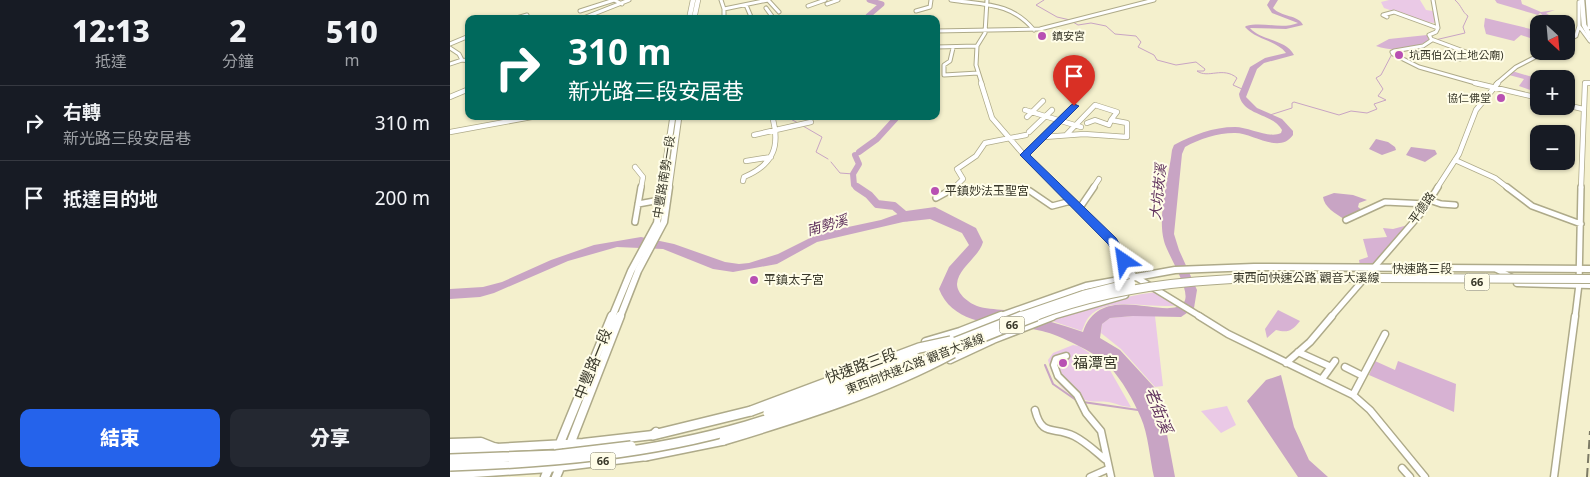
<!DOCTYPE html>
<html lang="zh-TW">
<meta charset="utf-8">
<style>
body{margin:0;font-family:"Noto Sans","Noto Sans TC",sans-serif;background:#242831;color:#f1f3f6;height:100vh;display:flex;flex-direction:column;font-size:19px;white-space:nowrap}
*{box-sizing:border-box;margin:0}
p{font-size:16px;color:#9ea1a6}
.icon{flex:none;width:28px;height:28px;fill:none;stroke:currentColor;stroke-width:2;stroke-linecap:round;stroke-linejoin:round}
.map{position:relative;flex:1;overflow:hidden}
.details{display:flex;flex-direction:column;background:#171b24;width:450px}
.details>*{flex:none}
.top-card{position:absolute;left:15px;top:15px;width:475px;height:105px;border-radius:10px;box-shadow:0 1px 4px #0004;background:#00695c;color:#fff;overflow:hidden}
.needle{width:32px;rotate:154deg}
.buttons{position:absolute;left:1080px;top:15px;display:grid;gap:10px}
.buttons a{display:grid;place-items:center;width:45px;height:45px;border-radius:10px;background:#171b24;box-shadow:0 1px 4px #0004;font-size:25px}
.pin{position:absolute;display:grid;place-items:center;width:42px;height:42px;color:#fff;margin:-51px -21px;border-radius:50% 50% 50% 0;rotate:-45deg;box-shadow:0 0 5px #0007}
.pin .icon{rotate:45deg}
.me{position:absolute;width:55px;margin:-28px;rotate:328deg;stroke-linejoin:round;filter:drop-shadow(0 0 4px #0008)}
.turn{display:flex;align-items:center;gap:18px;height:105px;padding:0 20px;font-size:22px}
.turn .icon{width:65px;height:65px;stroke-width:2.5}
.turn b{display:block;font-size:35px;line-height:42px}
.eta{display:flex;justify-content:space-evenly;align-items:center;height:85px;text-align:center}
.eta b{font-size:30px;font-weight:800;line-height:35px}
.action{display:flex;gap:10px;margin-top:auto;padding:10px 20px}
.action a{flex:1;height:58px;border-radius:10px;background:#2563eb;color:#fff;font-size:20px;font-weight:800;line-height:58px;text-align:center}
.action a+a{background:#242831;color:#f1f3f6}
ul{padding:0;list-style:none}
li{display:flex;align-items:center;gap:15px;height:75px;padding:0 20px;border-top:1px solid #363941}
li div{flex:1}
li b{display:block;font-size:19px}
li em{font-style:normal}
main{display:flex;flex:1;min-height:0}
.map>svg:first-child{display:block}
.green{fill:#eac9e6}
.forest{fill:#d7b2d3}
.water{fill:#c8a4c4}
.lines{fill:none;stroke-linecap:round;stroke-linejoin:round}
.stream-far1{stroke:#c8a4c4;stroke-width:1}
.stream{stroke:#c8a4c4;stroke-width:2}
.river-far2{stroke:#c8a4c4;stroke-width:5}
.river-far1{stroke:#c8a4c4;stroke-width:6}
.river{stroke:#c8a4c4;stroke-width:8}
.minor-far3-casing{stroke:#aeaa89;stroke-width:5}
.minor-far2-casing{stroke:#aeaa89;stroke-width:6}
.minor-far1-casing{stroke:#aeaa89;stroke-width:8}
.minor-casing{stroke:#aeaa89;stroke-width:9}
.major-far3-casing{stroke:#aeaa89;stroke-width:6}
.major-far2-casing{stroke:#aeaa89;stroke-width:7}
.major-far1-casing{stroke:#aeaa89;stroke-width:9}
.major-casing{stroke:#aeaa89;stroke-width:11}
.highway-casing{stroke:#aeaa89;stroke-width:12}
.minor-far3{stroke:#fff;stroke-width:3}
.minor-far2{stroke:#fff;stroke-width:4.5}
.minor-far1{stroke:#fff;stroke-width:5}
.minor{stroke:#fff;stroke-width:6}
.major-far3{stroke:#fff;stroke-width:4.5}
.major-far2{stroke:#fff;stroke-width:5}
.major-far1{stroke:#fff;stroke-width:6}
.major{stroke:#fff;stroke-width:8}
.highway{stroke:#fff;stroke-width:9}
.rail{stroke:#7c7a65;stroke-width:2;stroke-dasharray:9 5;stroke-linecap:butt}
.highway-bridge-far1-casing{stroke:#aeaa89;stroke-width:10;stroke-linecap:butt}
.highway-bridge-casing{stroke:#aeaa89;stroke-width:12;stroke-linecap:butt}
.highway-bridge-far1{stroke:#fff;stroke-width:8}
.highway-bridge{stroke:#fff;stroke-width:9}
.route{fill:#2563eb;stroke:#184099}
.poi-dot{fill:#b850b3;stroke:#fffde8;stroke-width:2}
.labels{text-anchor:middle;stroke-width:4;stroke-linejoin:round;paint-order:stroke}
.far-poi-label{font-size:11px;fill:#39382a;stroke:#fffde8;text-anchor:start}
.shield{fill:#fffde8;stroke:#747363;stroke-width:1}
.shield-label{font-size:11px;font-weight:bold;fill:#39382a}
.street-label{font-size:12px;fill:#39382a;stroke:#fffde8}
.poi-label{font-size:12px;fill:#39382a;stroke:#fffde8;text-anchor:start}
.water-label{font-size:14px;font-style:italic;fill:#61335e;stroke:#fffde8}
.near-poi-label{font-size:15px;fill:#39382a;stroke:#fffde8;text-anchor:start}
.near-street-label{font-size:15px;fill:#39382a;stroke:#fffde8}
.near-water-label{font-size:16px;font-style:italic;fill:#61335e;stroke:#fffde8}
</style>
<main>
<section class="details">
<div class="eta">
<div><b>12:13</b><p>抵達</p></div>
<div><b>2</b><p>分鐘</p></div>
<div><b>510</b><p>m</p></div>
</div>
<ul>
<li><svg class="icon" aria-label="right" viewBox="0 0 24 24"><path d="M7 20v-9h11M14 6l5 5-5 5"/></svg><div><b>右轉</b><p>新光路三段安居巷</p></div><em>310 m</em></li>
<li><svg class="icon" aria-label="arrive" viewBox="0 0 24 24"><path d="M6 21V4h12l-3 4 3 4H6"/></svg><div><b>抵達目的地</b></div><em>200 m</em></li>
</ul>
<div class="action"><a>結束</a><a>分享</a></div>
</section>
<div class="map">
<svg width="1140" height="477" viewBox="0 0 1140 477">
<rect width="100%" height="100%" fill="#f4f0cd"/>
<path class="green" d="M939,0H970L976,10L983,11L985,23L975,22L934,8L931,2Z
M706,292L728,305C704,310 657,294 639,317C636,320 634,326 632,331L596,319C632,307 669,297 706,292Z
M683,316H705L713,386L705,387L671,349L651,333L652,324L660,318Z
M623,345L629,346L657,365L681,407C672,407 666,403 658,402C652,401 645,402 639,401C616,397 603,382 598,360L603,353Z
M777,406L786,425L771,433L751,411Z"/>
<path class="forest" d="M1045,0H1071L1072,4L1091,12L1105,10L1096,13L1102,17L1096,18L1090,13L1088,15L1047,3Z
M1035,18L1089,31V41L1071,35L1064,41L1036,34L1034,26Z
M977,35L979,40C964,50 943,52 926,46L939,39Z
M1062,71L1089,79V91H1083L1069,86L1074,79L1059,75Z
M958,225L925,265L910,266L909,260L918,257L913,239L937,237L933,228L943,229Z
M828,310L850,321C842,331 838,333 826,330L817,338L815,329Z
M925,361L945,370L948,361L1006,384L1004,412L919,375Z"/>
<path class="water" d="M820,0H828L823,8C831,17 849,15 853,25L836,29L800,28C811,41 836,39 844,55L814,63L807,69L796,97L807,108L832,119L843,131V135C829,155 802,132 784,133C768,133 749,139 735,147L732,154L724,234L729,250L747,290L744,308L731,317L683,316L660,318L652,324L650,338L670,350L704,387L716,429L725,477H704C700,460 698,433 691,418C684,401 672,380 659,366C647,353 609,335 592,331C557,322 505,330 489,289L499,267L519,245L512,233L480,219L453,222L367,242L327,264L283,272L263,269L213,249L167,247L118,261L44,293L30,297L0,299V289L33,287L52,282L101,260L144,245L191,237L224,244L275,262L289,264L299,263L328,254L370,233L431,220L456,211L485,207L526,228L533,242C529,257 508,268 507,284C507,294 519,303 527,306C535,309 545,309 554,310C581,316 607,323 633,332C651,279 719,323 734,302C742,291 717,254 714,241C707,215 719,177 722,150L724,145C743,135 763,127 785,127C799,127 819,139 831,133L832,130C823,113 792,116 789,94L800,67L815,58L836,53C826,40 806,40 795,27L796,26C813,21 831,30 848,23L822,13L817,5Z
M926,139L938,142L945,147L946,150L932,155L919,149Z
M961,147L985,150L987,154L975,162L956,155Z
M884,193L903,195L917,200L909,203L908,207L912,210L894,219C886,214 874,207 873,197Z
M831,375L844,427L859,460L878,477H848L797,401L816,380Z"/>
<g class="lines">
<path class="stream-far1" d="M594,0L586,5L607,17L620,20
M623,22L628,25L641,23L656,26L665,34L686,36L691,42L688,47L704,55L707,60L726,65L746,62L755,69L754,71H747C758,79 773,66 787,78L783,85L792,89
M985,40L1015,33L1013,27L1018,16C1012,12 1012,6 1005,0
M820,115L842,108V103L844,102L889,115L901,111L917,113L927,109L924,104L936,100L928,96L933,89L926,78L931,75L942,54
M335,116L348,123
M353,126L372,137L366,152L378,159
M381,162L390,173L403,174"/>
<path class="stream" d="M595,365L603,384L626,400
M633,402L688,410"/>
<path class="river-far2" d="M419,0L432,4L418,16L423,19"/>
<path class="river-far1" d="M409,152L427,139L448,116
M405,155L409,164L403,174L404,185L409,188"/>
<path class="river" d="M407,187L419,195L427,204L444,206L457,217"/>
<g class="minor-far3-casing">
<path id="minor-far3" d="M271,0L274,9V19
M318,0L329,12
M501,0C534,5 561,2 584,30
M983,0L988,28L986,32L979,35L982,40L973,46L944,51L942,52L943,54L969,67L1029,84
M377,4L388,0
M296,5L302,19
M358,6L375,0
M316,8L324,19
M274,9L318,0
M130,11L164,0L172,4
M466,11L480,7L481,0
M937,17L933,15L944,12L988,28
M63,19L77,15L78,19
M131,19L179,0
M1129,26L1140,41
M486,31L590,29L704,0
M981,39L1016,52L1010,59
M1116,41L1126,36L1129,26V2L1132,1
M0,44L19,36
M486,47L527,46
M0,48L9,54L12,60
M503,48L500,61L494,65V75L528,73
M0,64L12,60L19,61
M532,84L526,65L527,46L535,33L537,0
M1046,84L1066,67L1097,51
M1135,84L1140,83"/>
</g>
<g class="minor-far2-casing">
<path id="minor-far2" d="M531,83L542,118L574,155L608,188
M1025,83L1089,98
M0,97L19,89
M1116,105L1133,109
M575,110L631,127
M577,117L593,101
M0,132L87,116
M579,132L602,110
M304,135L361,122
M616,135L645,105L667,112L661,120
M594,137L634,134L677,137V123L661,120L659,125L645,120L637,123
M574,155L624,106
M1005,160L1045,178L1058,188
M296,161L321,157
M185,167L193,177L191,188
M293,181L294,177C323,165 331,147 322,116
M504,188L513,179L507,169L526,156L535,143L576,135
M643,188L649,179
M987,188L1009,154L1026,110L1048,83
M1131,188L1135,83H1140"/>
</g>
<g class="minor-far1-casing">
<path id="minor-far1" d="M607,187L662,241L684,276L751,317
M1057,187L1082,206L1131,224
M580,191L602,206L621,201
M486,198L506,187
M979,200L991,204L1005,205
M188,204L210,200
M629,209L644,187
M896,220L935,202L977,204
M185,222L191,187
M1046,269L1063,278
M881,317L973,211L988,187
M1125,317L1129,284L1131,187"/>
</g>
<g class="minor-casing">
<path id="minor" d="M749,316L778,334L903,395L920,410L975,477
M848,352L879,366
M616,356L606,359L604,365L608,376L627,395L636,413L651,431L661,477
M836,363L860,342L882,316
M895,367L913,376
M872,379L885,361
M903,395L935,334
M585,410C592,438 604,426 624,436C636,442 646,452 656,460
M952,468L960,477
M640,477L658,469
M1104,477L1125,316"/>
</g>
<g class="major-far3-casing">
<path id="major-far3" d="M1132,0L1134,25L1140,36
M1138,0L1140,27
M239,19L243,0
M244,19L248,0"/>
</g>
<g class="major-far2-casing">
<path id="major-far2" d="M212,188L223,116
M219,188L229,116"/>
</g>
<g class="major-far1-casing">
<path id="major-far1" d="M1067,283L1140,285
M162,317L181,271L207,223L212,187
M170,317L188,271L214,222L219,187
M548,317L636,286L725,270L804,267L1140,269
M599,317L675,295"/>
</g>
<g class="major-casing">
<path id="major" d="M476,342L510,332L551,316
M500,359L543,339L602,316
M0,443L31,442L46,448L133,443L203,435L206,432
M119,447L170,316
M108,448L162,316
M8,474L99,468L197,456
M95,477L100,466
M106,477L112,463"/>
</g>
<g class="highway-casing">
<path id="highway" d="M203,435L301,411
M0,449L46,448
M195,456L274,440
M0,473H12"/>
</g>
<use href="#minor-far3" class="minor-far3"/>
<use href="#minor-far2" class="minor-far2"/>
<use href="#minor-far1" class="minor-far1"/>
<use href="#minor" class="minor"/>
<use href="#major-far3" class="major-far3"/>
<use href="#major-far2" class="major-far2"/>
<use href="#major-far1" class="major-far1"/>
<use href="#major" class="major"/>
<use href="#highway" class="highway"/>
<path class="rail" d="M1137,477L1140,431"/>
<g class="highway-bridge-far1-casing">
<path id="highway-bridge-far1" d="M569,317L633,295L681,283
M583,317C694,274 810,277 927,278C998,279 1069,279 1140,279"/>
</g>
<g class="highway-bridge-casing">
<path id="highway-bridge" d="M496,346L572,316
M301,411L469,348L501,341
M318,413L467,358
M274,440C350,417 433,391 503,353
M0,459L106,455L181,446
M0,466C100,463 200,454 296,426C395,397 489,353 586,316"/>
</g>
<use href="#highway-bridge-far1" class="highway-bridge-far1"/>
<use href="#highway-bridge" class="highway-bridge"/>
</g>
<path class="route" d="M624,104L629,106L580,155L666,238L680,261L679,264H670L658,244L570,155L621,105Z"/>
<g class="poi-dot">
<circle cx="592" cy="36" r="5"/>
<circle cx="949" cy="55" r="5"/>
<circle cx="1051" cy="98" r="5"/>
<circle cx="485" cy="191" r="5"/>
<circle cx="304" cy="280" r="5"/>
<circle cx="613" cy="363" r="5"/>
</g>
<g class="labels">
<g class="far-poi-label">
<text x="602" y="40">鎮安宮</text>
<text x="959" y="59">坑西伯公(土地公廟)</text>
<text x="1041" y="102" text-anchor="end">協仁佛堂</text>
</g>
<g class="shield">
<rect x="1014.5" y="273.5" width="25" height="17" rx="4"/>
<rect x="549.5" y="316.5" width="25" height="17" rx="4"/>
<rect x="140.5" y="452.5" width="25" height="17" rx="4"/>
</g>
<g class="shield-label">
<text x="1027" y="286">66</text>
<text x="562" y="329">66</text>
<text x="153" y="465">66</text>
</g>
<g class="street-label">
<text transform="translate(214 177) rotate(-81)" y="4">中豐路南勢一段</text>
<text transform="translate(972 208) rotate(-55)" y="4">平德路</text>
<text x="972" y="273">快速路三段</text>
<text x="856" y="282">東西向快速公路 觀音大溪線</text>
<text transform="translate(465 364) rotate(-21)" y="4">東西向快速公路 觀音大溪線</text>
</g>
<g class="poi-label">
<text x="495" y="195">平鎮妙法玉聖宮</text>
<text x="314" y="284">平鎮太子宮</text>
</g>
<g class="water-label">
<text transform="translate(708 192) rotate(-84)" y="5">大坑崁溪</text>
<text transform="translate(377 225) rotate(-16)" y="5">南勢溪</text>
</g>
<g class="near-poi-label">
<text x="623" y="368">福潭宮</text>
</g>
<g class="near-street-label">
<text transform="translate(143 364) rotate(-68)" y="5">中豐路一段</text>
<text transform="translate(411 366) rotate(-20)" y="5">快速路三段</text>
</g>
<g class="near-water-label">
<text transform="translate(709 410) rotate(69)" y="6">老街溪</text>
</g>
</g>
</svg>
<div class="buttons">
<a><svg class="needle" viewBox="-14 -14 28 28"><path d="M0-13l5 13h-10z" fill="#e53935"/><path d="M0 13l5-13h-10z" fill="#9ea1a6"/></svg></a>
<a>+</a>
<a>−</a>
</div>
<div class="pin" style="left:624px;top:106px;background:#d93025"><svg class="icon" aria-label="arrive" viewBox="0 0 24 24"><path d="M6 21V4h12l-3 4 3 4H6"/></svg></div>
<svg class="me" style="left:674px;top:261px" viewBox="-20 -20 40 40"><path d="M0-17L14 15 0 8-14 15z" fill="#2563eb" stroke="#fff" stroke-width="4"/></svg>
<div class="top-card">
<div class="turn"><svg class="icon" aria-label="right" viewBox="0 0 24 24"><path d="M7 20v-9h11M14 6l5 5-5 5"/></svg><div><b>310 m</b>新光路三段安居巷</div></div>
</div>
</div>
</main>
